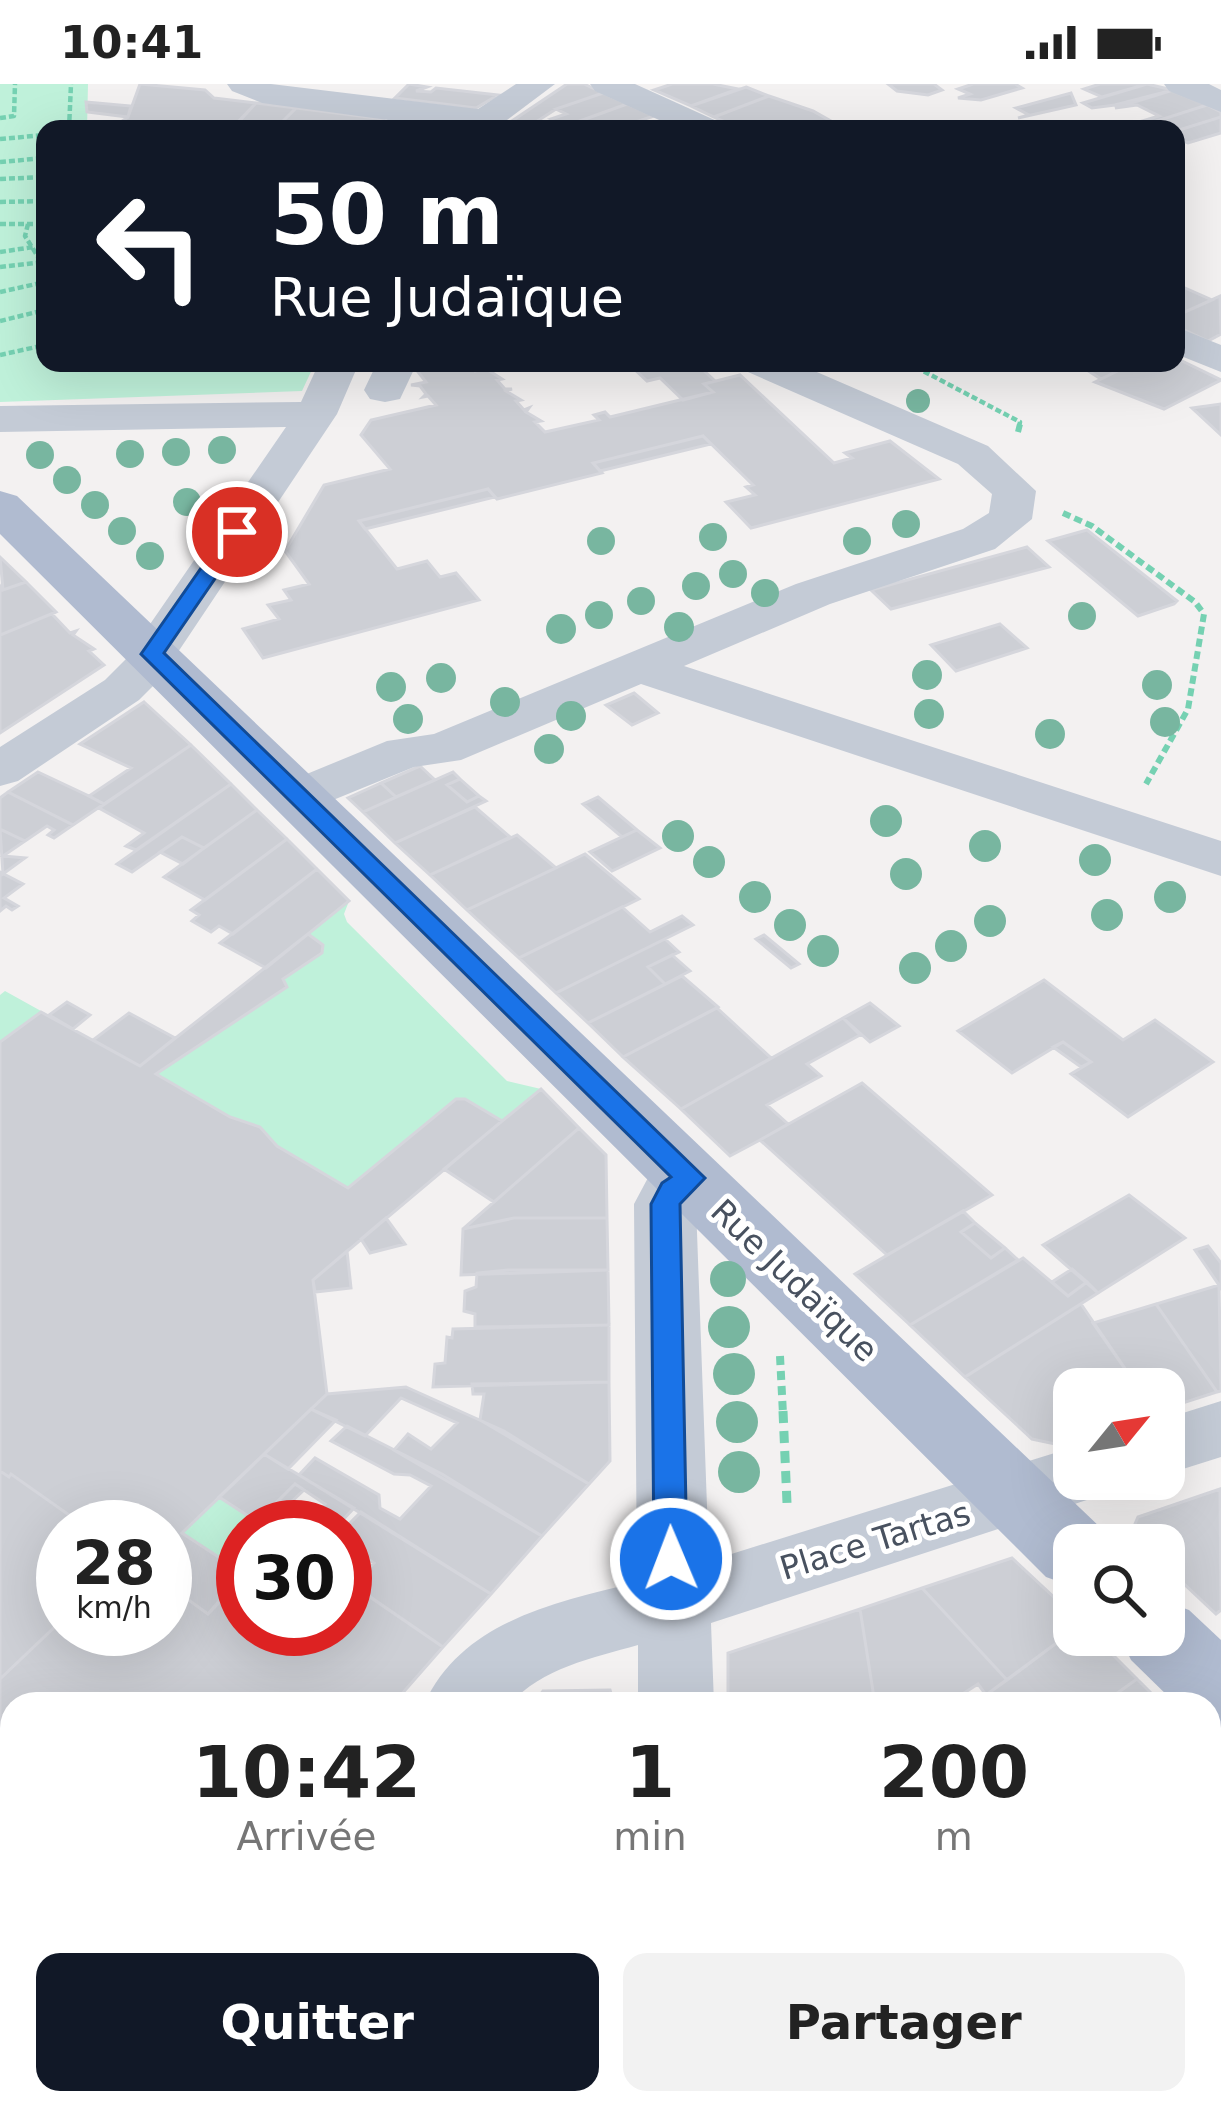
<!DOCTYPE html>
<html lang="fr">
<meta charset="utf-8">
<style>
body{margin:0;font-family:"DejaVu Sans",sans-serif;background:#f2f2f2;color:#222;height:100vh;display:flex;flex-direction:column;font-size:45px;white-space:nowrap}
*{box-sizing:border-box;margin:0}
p{font-size:39px;color:#767676}
.icon{flex:none;width:66px;height:66px;fill:none;stroke:currentColor;stroke-width:2;stroke-linecap:round;stroke-linejoin:round}
.map{position:relative;flex:1;overflow:hidden}
.panel{position:absolute;left:0px;top:1608px;width:1221px;height:423px;display:flex;flex-direction:column;background:#fff;border-radius:36px 36px 0 0;box-shadow:0 12px 48px #0002}
.panel>*{flex:none}
.hud{position:absolute;left:36px;top:36px;width:1149px;height:252px;border-radius:24px;box-shadow:0 12px 48px #0002;background:#111827;color:#fff;overflow:hidden}
.needle{width:78px;rotate:60deg}
.buttons{position:absolute;left:1053px;top:1284px;display:grid;gap:24px}
.buttons a{display:grid;place-items:center;width:132px;height:132px;border-radius:24px;background:#fff;box-shadow:0 12px 48px #0002;font-size:60px}
.speed{position:absolute;left:36px;top:1416px;display:flex;gap:24px;font-size:60px;font-weight:700;text-align:center}
.speed>*{display:grid;place-content:center;width:156px;height:156px;border-radius:50%;background:#fff;box-shadow:0 12px 48px #0002;line-height:1}
.speed small{font-size:30px;font-weight:400}
.speed .limit{border:18px solid #d22;background:#fff;color:#111}
.pin{position:absolute;display:grid;place-items:center;width:102px;height:102px;color:#fff;margin:-51px;border:6px solid #fff;border-radius:50%;box-shadow:0 3px 12px #0007}
.me{position:absolute;width:132px;margin:-66px;rotate:359deg;stroke-linejoin:round;filter:drop-shadow(0 0 9px #0008)}
.turn{display:flex;align-items:center;gap:42px;height:252px;padding:0 36px;font-size:54px}
.turn .icon{width:156px;height:156px;stroke-width:2.5}
.turn b{display:block;font-size:84px;line-height:102px}
.eta{display:flex;justify-content:space-evenly;align-items:center;height:204px;text-align:center}
.eta b{font-size:72px;font-weight:800;line-height:84px}
.action{display:flex;gap:24px;margin-top:auto;padding:24px 36px}
.action a{flex:1;height:138px;border-radius:24px;background:#111827;color:#fff;font-size:48px;font-weight:800;line-height:138px;text-align:center}
.action a+a{background:#f2f2f2;color:#222}
.status{display:flex;justify-content:space-between;align-items:center;height:84px;padding:0 60px;background:#fff;direction:ltr}
.status svg{height:33px;fill:currentColor}
.map>svg:first-child{display:block}
.green{fill:#bff1da;fill-rule:evenodd}
.building{fill:#cdcfd5;stroke:#d5d6dc;stroke-width:3}
.lines{fill:none;stroke-linecap:round;stroke-linejoin:round}
.path-far3{stroke:#75d1b2;stroke-width:4.5;stroke-dasharray:6 3;stroke-linecap:butt}
.path-far2{stroke:#75d1b2;stroke-width:6;stroke-dasharray:8 4.5;stroke-linecap:butt}
.path-far1{stroke:#75d1b2;stroke-width:8;stroke-dasharray:9 6;stroke-linecap:butt}
.path{stroke:#75d1b2;stroke-width:9;stroke-dasharray:12 8;stroke-linecap:butt}
.minor{fill:#c4cbd6;fill-rule:evenodd}
.major{fill:#b0bbd0;fill-rule:evenodd}
.tree{fill:#78b6a0}
.route{fill:#1a73e8;stroke:#114b97;stroke-width:3}
.labels{text-anchor:middle;stroke-width:10;stroke-linejoin:round;paint-order:stroke}
.street-label{font-size:33px;fill:#48515f;stroke:#fff}
</style>
<div class="status"><b>10:41</b><svg viewBox="0 0 49 12"><path d="M0 12V9h3v3zM5 12V6h3v6zM10 12V3h3v9zM15 12V0h3v12zM26 1h20v11H26zM47 4h2v5h-2z"/></svg></div>
<div class="map">
<svg width="1221" height="2030" viewBox="0 0 1221 2030">
<rect width="100%" height="100%" fill="#f3f1f1"/>
<path class="green" d="M0,0H88L87,45H45V279H315L302,307L0,318Z
M349,817L344,830L347,838L507,997L541,1005L313,1196L327,1310L219,1413L265,1443H243V1545H345V1496L443,1563L393,1620H12V2019H36L26,2030H0V911L5,907L140,982ZM63,1443H165V1545H63Z"/>
<path class="building" d="M140,0L205,6L214,14L256,19L231,45H111L128,33Z
M409,0L427,3L416,7L431,8L436,4L498,11L476,24L395,14Z
M567,0H584L603,9L556,25L525,45H500Z
M672,0H713L738,5L691,22L654,6Z
M888,0H934L942,6L928,11L897,7Z
M973,0H1015L1022,4L981,16L958,14L970,10L958,5Z
M1147,0L1173,6L1115,21L1092,24L1083,19Z
M1147,0L1102,13L1084,5L1100,0Z
M746,3L769,12L714,33L691,22Z
M1173,6L1207,21L1148,40L1142,37L1159,32L1137,21L1115,24Z
M603,9L627,20L566,42L551,35L566,30L556,25Z
M1071,9L1076,21L1018,34L1029,31L1016,24Z
M769,12L813,27L845,45H741L714,33Z
M86,18L131,22L128,33L87,28Z
M256,19L296,24L275,45L234,43Z
M627,20L654,32L615,45L566,42Z
M1207,21L1221,28V33L1176,47L1147,40Z
M296,24L384,35L375,45H275Z
M1221,33V49L1188,59L1176,54V47Z
M1176,200L1212,216L1176,232Z
M1220,212L1221,250L1208,257L1176,242V232Z
M1176,274L1221,296L1164,325L1095,298L1134,279H1176Z
M411,279H468L475,287L491,283L488,286L502,295L497,296L505,305H512L506,307L521,316L516,317L524,326L529,324L526,328L541,337L535,338L545,348L599,336L594,331L605,328L610,333L713,308L704,300L740,291L834,379L852,374L845,369L890,357L939,395L751,444L726,418L755,411L746,403L753,401L703,352L593,379L602,389L497,415L488,405L359,437L397,485L427,477L440,493L456,489L479,516L263,574L243,545L279,535L268,521L291,516L284,506L309,500L285,467L324,401L390,385L361,351L371,336L436,321L428,312L423,313L426,310L420,302L411,301L426,298Z
M628,279H720L701,284L715,297L704,300L713,308L683,316L660,294L647,297Z
M1076,279H1134L1101,295Z
M1221,320V351L1192,324Z
M703,352L711,360L600,387L593,379Z
M488,405L495,413L365,445L359,437Z
M1087,446L1177,517L1174,520L1138,532L1048,457Z
M1027,463L1049,483L891,525L871,506Z
M0,473L26,498L3,506Z
M26,498L56,528L0,551V502L3,506Z
M56,528L52,530L70,549L76,547L73,551L94,565L89,567L104,581L0,649V551Z
M1000,540L1027,564L956,587L931,561Z
M634,609L658,629L632,641L606,621Z
M144,618L191,661L104,720L89,712L131,684L80,660Z
M191,661L231,700L136,766L126,762L144,749L99,724Z
M420,682L435,696L396,713L381,699Z
M38,688L89,712L104,720L73,741L8,708Z
M453,688L460,695L447,701L467,718L479,712L486,717L395,759L363,728Z
M460,695L479,712L467,718L447,701Z
M381,699L396,713L363,728L348,714Z
M231,700L257,726L204,764L182,753L132,788L117,780Z
M8,708L73,741L54,754L48,751L54,746L47,742L25,757L0,745V714Z
M598,713L637,746L622,753L583,720Z
M475,723L510,753L430,791L395,759Z
M257,726L287,755L205,816L164,793Z
M0,745L25,757L3,772L25,774L3,790Z
M637,746L660,764L612,787L590,768Z
M517,751L556,784L467,826L430,791Z
M182,753L204,764L183,780L160,768Z
M287,755L317,785L233,850L219,842L211,848L192,837L199,831L191,826Z
M585,770L639,815L519,874L467,826Z
M317,785L349,817L266,884L220,859Z
M0,788L23,800L4,814L18,822L12,826L6,822L0,827Z
M622,823L650,848L682,832L693,841L556,909L519,874Z
M308,850L323,861L322,869L283,895L287,903L156,990L230,1033L260,1043L277,1062L348,1104L456,1015H465L502,1037L313,1196L327,1310L182,1449L243,1489L208,1530L165,1499V1443H86L11,1390L9,1393L0,1387V958L41,928L140,982Z
M764,851L799,880L791,884L756,855Z
M665,855L679,868L648,883L665,900L588,939L556,909Z
M672,871L690,887L665,900L648,883Z
M682,892L718,923L623,973L588,939Z
M1044,896L1123,956L1155,936L1213,978L1128,1033L1071,990L1091,978L1063,958L1012,989L958,947Z
M67,918L90,931L73,945L49,931Z
M870,919L899,942L870,958L843,934Z
M717,924L771,974L681,1025L623,973Z
M129,929L175,954L140,982L93,956Z
M843,934L860,951L807,980L821,992L767,1021L788,1040L760,1056L730,1072L681,1025Z
M1063,958L1091,978L1081,983L1053,963Z
M862,999L992,1111L887,1171L760,1056Z
M541,1005L579,1044L494,1118L444,1085Z
M579,1044L606,1071L607,1134H514L463,1145Z
M1129,1111L1185,1154L1098,1209L1043,1161Z
M963,1127L975,1139L961,1148L991,1174L1005,1164L1018,1176L910,1241L855,1190Z
M386,1134L405,1160L370,1169L361,1155Z
M514,1134H607L608,1186L461,1191L463,1145Z
M975,1139L1005,1164L991,1174L961,1148Z
M1208,1162L1221,1179V1204L1195,1166Z
M347,1167L351,1204L315,1208L313,1196Z
M1023,1174L1068,1212L1087,1198L1098,1209L965,1293L910,1241Z
M1072,1185L1087,1198L1068,1212L1052,1198Z
M508,1186H608L609,1241L475,1243V1230L464,1227L465,1207L476,1203L477,1189Z
M1219,1201L1221,1307L1217,1308L1156,1220Z
M1081,1220L1139,1305H1074V1354L1055,1360L1032,1355L965,1293Z
M1156,1220L1217,1308L1164,1325V1305H1139L1093,1239Z
M609,1241V1298L433,1303L435,1280L445,1279L447,1253L452,1254L453,1245Z
M609,1298L610,1377L589,1400L480,1336L484,1310H473L472,1300Z
M406,1303L504,1347L589,1400L542,1452L394,1366L408,1350L431,1365L457,1339L401,1314L365,1352L311,1325L327,1310Z
M311,1325L336,1336L288,1385L264,1370Z
M347,1342L442,1390L542,1452L491,1510L299,1391L315,1374L379,1411L380,1424L400,1435L431,1402L410,1391L394,1390L331,1357Z
M264,1370L354,1424L336,1443H304L325,1420L295,1400L268,1427L275,1433L265,1443L219,1413Z
M0,1387L9,1393L11,1390L86,1443H63V1535L0,1595Z
M295,1400L304,1406L275,1433L268,1427Z
M1220,1405L1221,1526L1216,1530L1164,1481V1461H1143L1131,1449L1138,1433Z
M361,1428L491,1510L443,1563L353,1501L374,1479L345,1460V1444Z
M1012,1474L1074,1532V1546L1007,1596L922,1504Z
M243,1494V1545H345V1496L443,1563L393,1620H12V1990L0,1980V1595L63,1535V1545H165V1499L208,1530Z
M922,1504L1007,1596L986,1611L978,1600L947,1620H875L860,1525Z
M860,1525L875,1620H728V1569Z
M1074,1546V1551H1093L1137,1595L1102,1620H995L986,1611Z
M1137,1595L1162,1620H1102Z
M610,1606L614,1620H533L543,1607Z
M1209,1666L1221,1678V1756L1209,1765Z
M1221,1756V1912L1209,1922V1884L1220,1874L1209,1862V1765Z
M196,2019H620V2030H186Z
M749,2019H866V2030H750Z
M866,2019H906L905,2030H866Z
M906,2019H1123L1122,2030H905Z
M1123,2019H1151L1187,2030H1122Z"/>
<g class="lines">
<path class="path-far3" d="M0,34L14,32L15,0
M69,45L71,0
M0,55L45,51
M0,78L45,74
M0,95L45,93
M0,118L45,117
M0,140H45
M28,140L25,152L45,184
M0,168L33,163
M0,183L44,178
M0,208L45,198
M0,237L45,226
M0,271L45,261
M908,279L1020,338L1019,343"/>
<path class="path-far2" d="M1018,348L1020,340
M1063,429L1092,442L1195,518L1204,530L1188,625L1146,700"/>
<path class="path-far1" d="M780,1272L783,1330"/>
<path class="path" d="M783,1327L787,1419"/>
<path class="minor" d="M227,0H271L478,25L516,0H555L495,45H455L262,19L232,7Z
M590,0H635L719,38L724,45H679L595,7Z
M1164,0H1209L1221,6V28L1169,7Z
M1176,243L1221,261V288L1176,270Z
M319,279H359L337,330L160,595L139,616L18,697L0,702V663L105,596L126,575L286,343L0,348V322L301,318Z
M377,279H417L400,315L385,318L370,315L364,306Z
M742,279H796L988,362L1036,407L1032,435L995,465L830,520L684,582L1221,757V792L641,600L461,676L414,683L316,723L298,728L280,723L272,712L280,701L387,657L434,650L796,500L963,445L989,429L992,410L958,380L748,288Z
M691,1072L713,1079L722,1095L713,1111L696,1121L709,1477L1074,1363V1395H1107L1099,1412L711,1539L714,1620H638V1561C592,1574 542,1584 510,1620H424C463,1536 555,1519 637,1498L634,1120L650,1090Z
M1221,1317V1373L1164,1391V1335Z
M63,2019H155L151,2030H59Z
M653,2019H739L740,2030H654Z"/>
<path class="major" d="M0,407L17,412L1102,1445L1110,1461H1074V1503L1046,1493L0,450Z
M1164,1517L1189,1526L1221,1556V1646L1209,1642V1620H1176L1131,1576L1119,1551H1164Z"/>
</g>
<g class="tree">
<circle cx="918" cy="317" r="12"/>
<circle cx="222" cy="366" r="14"/>
<circle cx="176" cy="368" r="14"/>
<circle cx="130" cy="370" r="14"/>
<circle cx="40" cy="371" r="14"/>
<circle cx="67" cy="396" r="14"/>
<circle cx="234" cy="416" r="14"/>
<circle cx="187" cy="418" r="14"/>
<circle cx="95" cy="421" r="14"/>
<circle cx="906" cy="440" r="14"/>
<circle cx="122" cy="447" r="14"/>
<circle cx="713" cy="453" r="14"/>
<circle cx="601" cy="457" r="14"/>
<circle cx="857" cy="457" r="14"/>
<circle cx="150" cy="472" r="14"/>
<circle cx="733" cy="490" r="14"/>
<circle cx="696" cy="502" r="14"/>
<circle cx="765" cy="509" r="14"/>
<circle cx="641" cy="517" r="14"/>
<circle cx="599" cy="531" r="14"/>
<circle cx="1082" cy="532" r="14"/>
<circle cx="679" cy="543" r="15"/>
<circle cx="561" cy="545" r="15"/>
<circle cx="927" cy="591" r="15"/>
<circle cx="441" cy="594" r="15"/>
<circle cx="1157" cy="601" r="15"/>
<circle cx="391" cy="603" r="15"/>
<circle cx="505" cy="618" r="15"/>
<circle cx="929" cy="630" r="15"/>
<circle cx="571" cy="632" r="15"/>
<circle cx="408" cy="635" r="15"/>
<circle cx="1165" cy="638" r="15"/>
<circle cx="1050" cy="650" r="15"/>
<circle cx="549" cy="665" r="15"/>
<circle cx="886" cy="737" r="16"/>
<circle cx="678" cy="752" r="16"/>
<circle cx="985" cy="762" r="16"/>
<circle cx="1095" cy="776" r="16"/>
<circle cx="709" cy="778" r="16"/>
<circle cx="906" cy="790" r="16"/>
<circle cx="755" cy="813" r="16"/>
<circle cx="1170" cy="813" r="16"/>
<circle cx="1107" cy="831" r="16"/>
<circle cx="990" cy="837" r="16"/>
<circle cx="790" cy="841" r="16"/>
<circle cx="951" cy="862" r="16"/>
<circle cx="823" cy="867" r="16"/>
<circle cx="915" cy="884" r="16"/>
<circle cx="728" cy="1195" r="18"/>
<circle cx="729" cy="1243" r="21"/>
<circle cx="734" cy="1290" r="21"/>
<circle cx="737" cy="1338" r="21"/>
<circle cx="739" cy="1388" r="21"/>
</g>
<path class="route" d="M237,442L247,448L164,569L705,1094L680,1120L687,1475L682,1485L671,1489L659,1485L654,1475L651,1120L662,1099L671,1093L141,570L229,444Z"/>
<g class="labels">
<g class="street-label">
<text transform="translate(795 1196) rotate(44)" y="12">Rue Judaïque</text>
<text transform="translate(875 1456) rotate(-17)" y="12">Place Tartas</text>
</g>
</g>
</svg>
<div class="buttons">
<a><svg class="needle" viewBox="-14 -14 28 28"><path d="M0-13l5 13h-10z" fill="#e53935"/><path d="M0 13l5-13h-10z" fill="#767676"/></svg></a>
<a><svg class="icon" aria-label="search" viewBox="0 0 24 24"><circle cx="10" cy="10" r="6"/><path d="M15 15l6 6"/></svg></a>
</div>
<div class="speed"><div>28<small>km/h</small></div><div class="limit">30</div></div>
<div class="pin" style="left:237px;top:448px;background:#d93025"><svg class="icon" aria-label="arrive" viewBox="0 0 24 24"><path d="M6 21V4h12l-3 4 3 4H6"/></svg></div>
<svg class="me" style="left:671px;top:1475px" viewBox="-20 -20 40 40"><circle r="17" fill="#1a73e8" stroke="#fff" stroke-width="3"/><path d="M0-11L8 9 0 5-8 9z" fill="#fff"/></svg>
<div class="hud">
<div class="turn"><svg class="icon" aria-label="left" viewBox="0 0 24 24"><path d="M17 20v-9H6M10 6l-5 5 5 5"/></svg><div><b>50 m</b>Rue Judaïque</div></div>
</div>
<section class="panel">
<div class="eta">
<div><b>10:42</b><p>Arrivée</p></div>
<div><b>1</b><p>min</p></div>
<div><b>200</b><p>m</p></div>
</div>
<div class="action"><a>Quitter</a><a>Partager</a></div>
</section>
</div>
